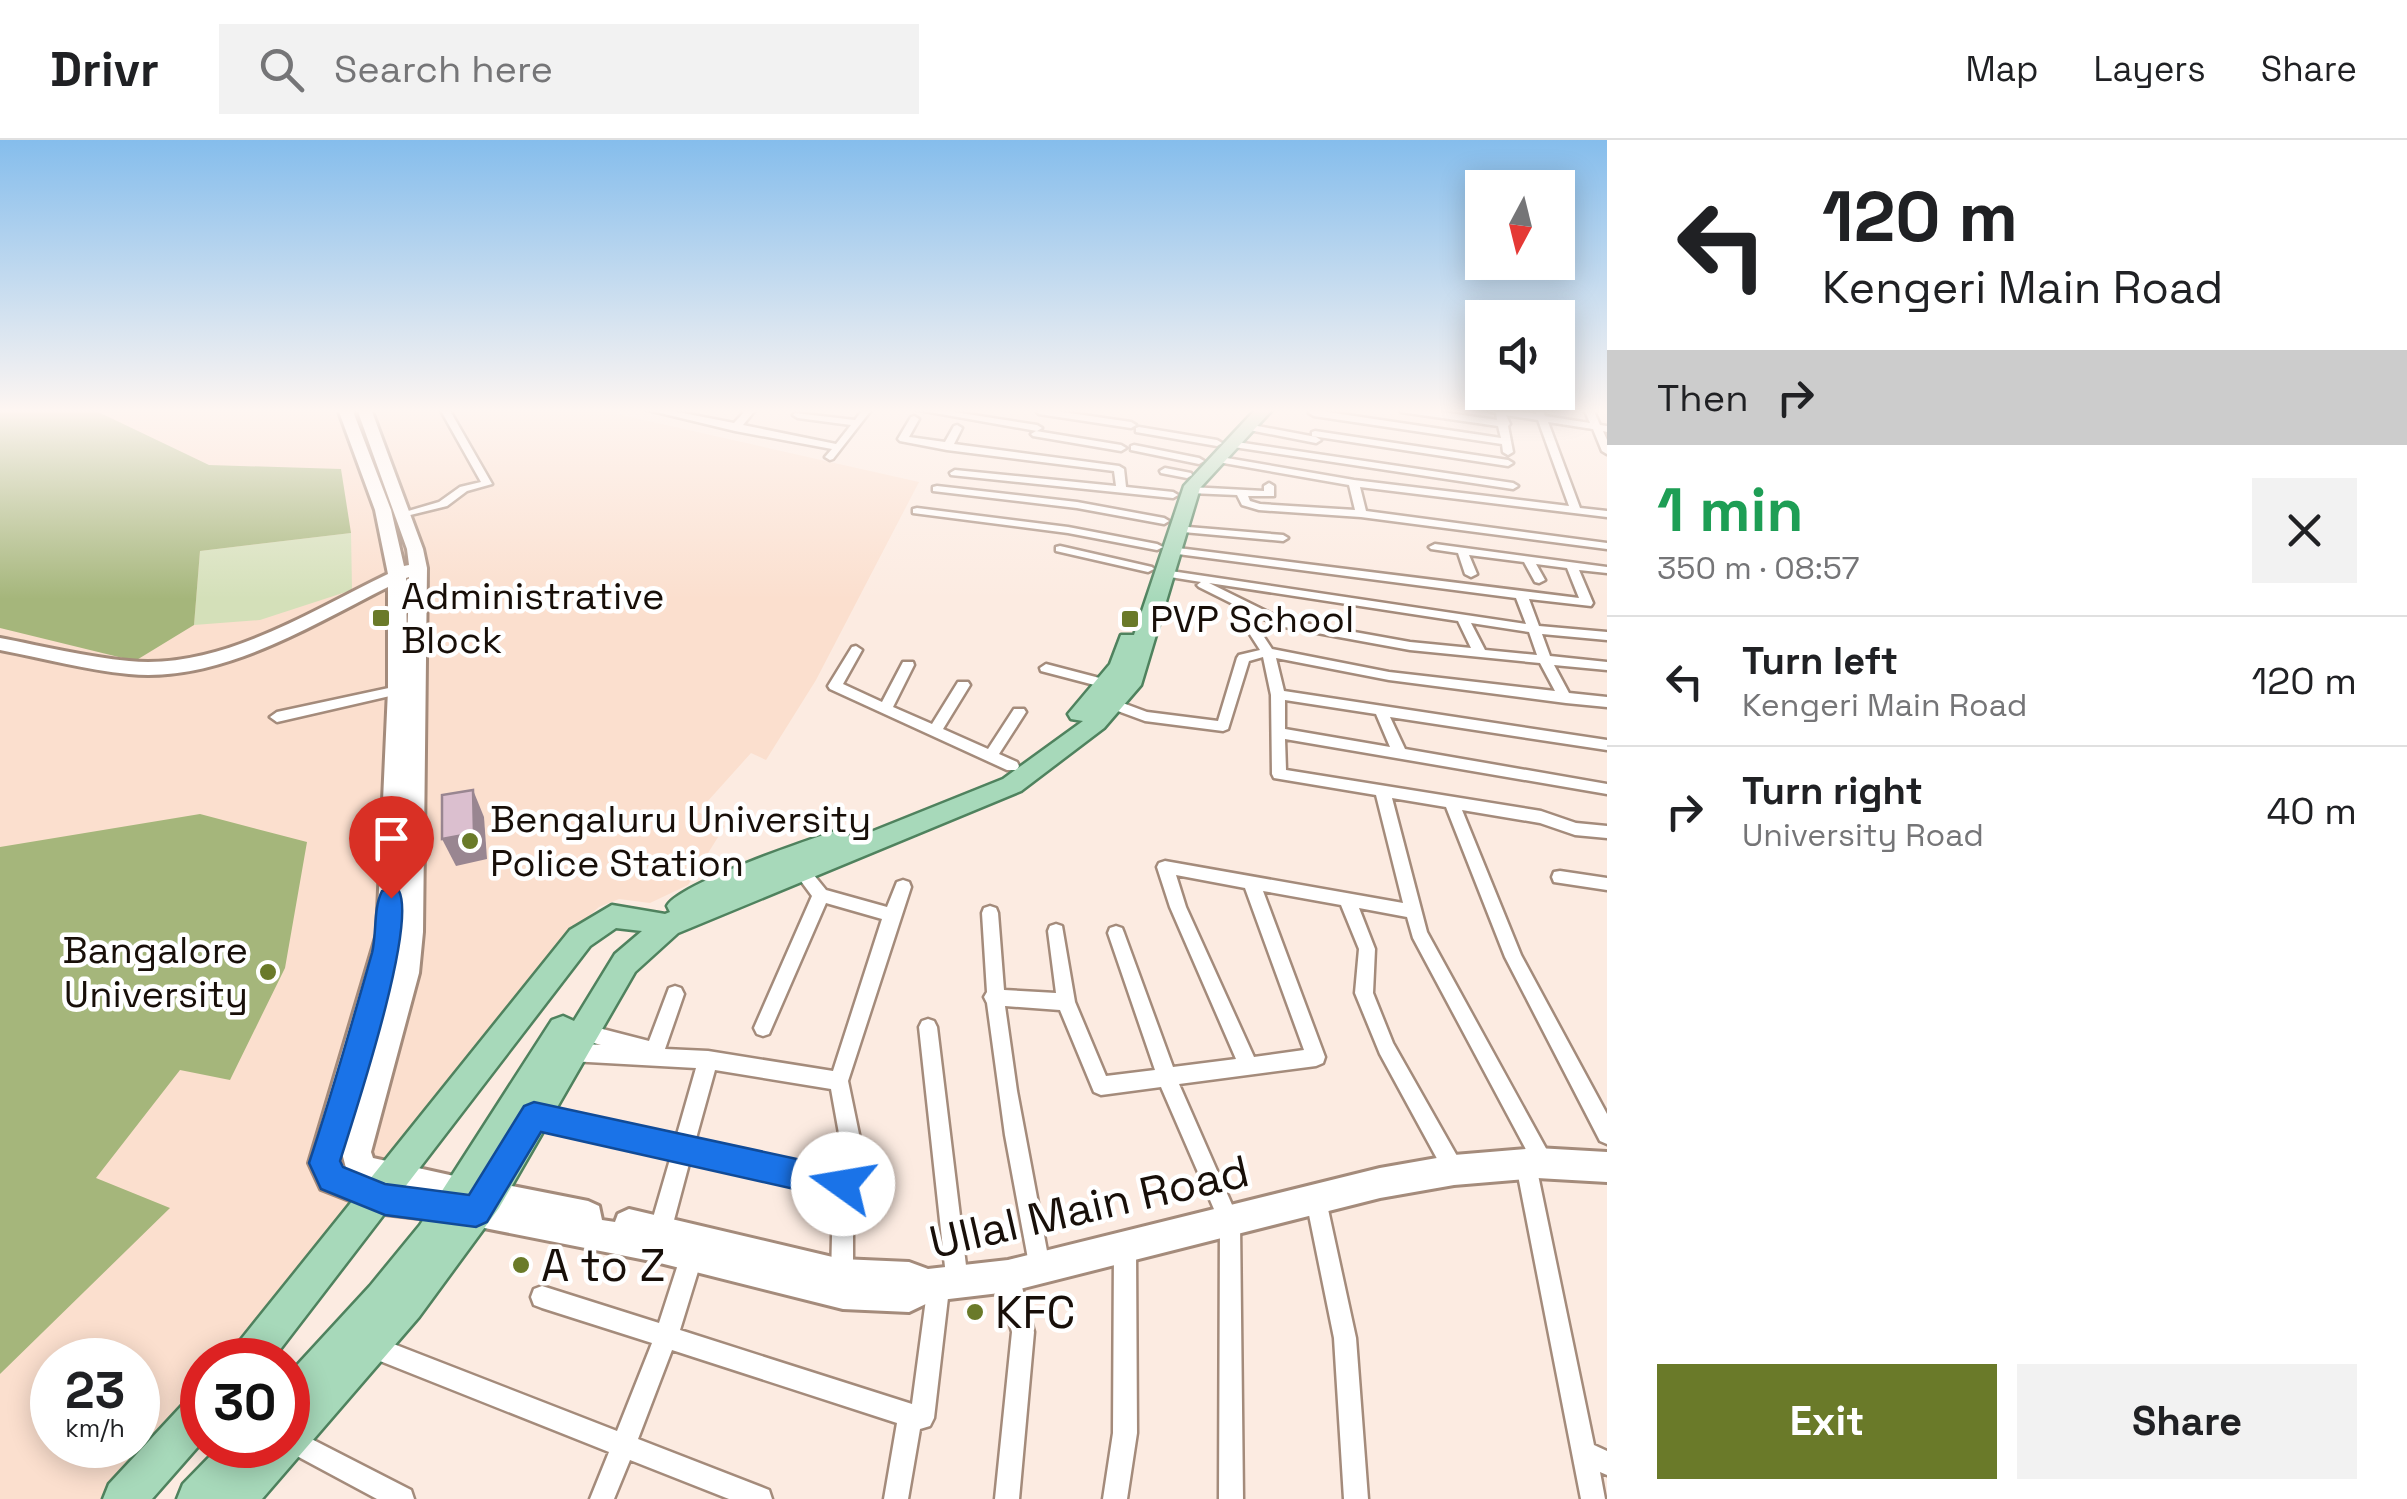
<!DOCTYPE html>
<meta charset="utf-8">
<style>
body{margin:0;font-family:"Space Grotesk",sans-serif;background:#f2f2f2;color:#202124;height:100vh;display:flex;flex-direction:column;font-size:38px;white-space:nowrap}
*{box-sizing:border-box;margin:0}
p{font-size:32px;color:#757577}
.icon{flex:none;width:55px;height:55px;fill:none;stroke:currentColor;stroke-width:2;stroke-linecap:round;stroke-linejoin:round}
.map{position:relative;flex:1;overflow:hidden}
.drawer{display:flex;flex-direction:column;background:#fff;width:800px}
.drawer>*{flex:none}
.top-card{background:#fff;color:#202124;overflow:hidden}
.needle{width:65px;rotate:187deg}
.controls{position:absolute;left:1465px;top:30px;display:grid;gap:20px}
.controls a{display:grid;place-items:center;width:110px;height:110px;border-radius:0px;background:#fff;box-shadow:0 5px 25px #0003;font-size:50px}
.speed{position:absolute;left:30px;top:1198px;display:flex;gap:20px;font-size:50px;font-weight:700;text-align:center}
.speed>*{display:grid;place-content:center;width:130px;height:130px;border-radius:50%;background:#fff;box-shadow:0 5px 25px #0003;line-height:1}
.speed small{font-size:25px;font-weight:400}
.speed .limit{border:15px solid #d22;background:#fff;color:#111}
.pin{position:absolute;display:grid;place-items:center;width:85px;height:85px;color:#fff;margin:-102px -42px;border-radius:50% 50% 50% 0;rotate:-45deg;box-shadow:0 0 10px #0007}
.pin .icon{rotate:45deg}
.me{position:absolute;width:110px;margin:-55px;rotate:283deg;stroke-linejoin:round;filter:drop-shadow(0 0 8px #0008)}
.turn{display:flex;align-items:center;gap:35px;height:210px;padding:0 50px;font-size:45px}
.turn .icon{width:130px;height:130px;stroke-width:2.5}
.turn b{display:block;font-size:70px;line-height:85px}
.then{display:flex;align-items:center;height:95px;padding:0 50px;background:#0003;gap:20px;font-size:38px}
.round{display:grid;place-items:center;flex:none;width:105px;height:105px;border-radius:0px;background:#f2f2f2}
.overview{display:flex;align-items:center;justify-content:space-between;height:170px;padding:0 50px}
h1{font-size:60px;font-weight:800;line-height:75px;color:#1e9e55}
.primary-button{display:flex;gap:20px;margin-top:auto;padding:20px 50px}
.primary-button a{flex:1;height:115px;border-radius:0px;background:#6a7a29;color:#fff;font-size:40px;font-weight:800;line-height:115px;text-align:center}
.primary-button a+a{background:#f2f2f2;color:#202124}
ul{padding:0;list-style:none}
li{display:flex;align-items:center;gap:30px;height:130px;padding:0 50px;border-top:2px solid #e0e0e0}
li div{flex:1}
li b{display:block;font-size:38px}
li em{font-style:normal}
header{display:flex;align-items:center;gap:60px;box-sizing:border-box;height:140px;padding:0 50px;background:#fff;border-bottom:2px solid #e0e0e0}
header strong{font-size:48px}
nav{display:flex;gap:55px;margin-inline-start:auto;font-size:35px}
.search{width:700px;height:90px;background:#f2f2f2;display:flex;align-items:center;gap:25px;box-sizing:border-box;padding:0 35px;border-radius:0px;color:#757577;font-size:38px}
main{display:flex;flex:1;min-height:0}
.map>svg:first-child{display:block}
.built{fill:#fbdfce;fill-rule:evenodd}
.green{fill:#d4e0b9}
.forest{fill:#a5b67b}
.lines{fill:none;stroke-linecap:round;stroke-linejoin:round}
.street-casing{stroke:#a48b7b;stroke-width:5}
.secondary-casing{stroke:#a48b7b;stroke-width:6}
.primary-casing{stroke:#4f825e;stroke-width:5}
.street{fill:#fff;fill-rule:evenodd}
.secondary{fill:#fff;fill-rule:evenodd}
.primary{fill:#a7d9ba;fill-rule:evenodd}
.shaded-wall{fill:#998691}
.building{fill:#dbbfcf;stroke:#998691;stroke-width:2.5}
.route{fill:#1a73e8;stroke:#114b97;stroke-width:2.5}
.poi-dot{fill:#6a7a29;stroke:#fff;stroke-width:4}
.labels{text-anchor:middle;stroke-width:9;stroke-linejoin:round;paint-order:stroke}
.poi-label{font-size:38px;fill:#180f09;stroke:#fff;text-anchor:start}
.near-street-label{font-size:45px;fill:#180f09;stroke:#fff}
.near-poi-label{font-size:45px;fill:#180f09;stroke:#fff;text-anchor:start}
</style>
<header>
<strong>Drivr</strong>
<div class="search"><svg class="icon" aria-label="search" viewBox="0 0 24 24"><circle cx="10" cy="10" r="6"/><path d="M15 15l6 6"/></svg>Search here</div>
<nav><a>Map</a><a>Layers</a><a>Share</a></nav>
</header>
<main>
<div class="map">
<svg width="1607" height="1359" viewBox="0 0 1607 1359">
<rect width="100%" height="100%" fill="#fcebe1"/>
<path class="built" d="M0,269H621L617,274L919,342L816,540L766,620L751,613L698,672L725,686L688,745L650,763L619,759L599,767L552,809L519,855L373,1091L244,1220H202V1261L102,1359H0ZM52,1220H138V1305H52Z"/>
<path class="green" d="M351,393L352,450L260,480L194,485L200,411Z"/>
<path class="forest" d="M0,269H92L209,325L341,329L351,393L200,411L194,485L135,521L0,488Z
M200,674L307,702L285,828L230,940L180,930L96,1038L170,1068L0,1234V707Z"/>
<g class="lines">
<g class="street-casing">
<path id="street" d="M440,269H449L492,344L467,351L447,366L398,378V374L439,362L460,347L481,342Z
M644,269H662L734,283L747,269H756L743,285L836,304L851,285L798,278L793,275L795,273L855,280L863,269H872L833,319L830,320L825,317L832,309L735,291Z
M913,269H935L1037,285L1042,288L1037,291Z
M1042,269L1131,282L1136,285L1131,288L1039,274L1037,272Z
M1397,269H1421L1497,280L1496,273L1483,269H1505L1536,274V269H1542L1545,276L1590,283L1584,269H1593L1600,285L1607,286V292L1603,291L1607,300V314L1602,311L1593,289L1548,282L1580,368L1607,371V377L1360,347L1366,371L1607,403V409L1361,377L1259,370L1242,365L1237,355L1190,353L1185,350L1190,347L1264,351V346L1269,343L1274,346V356H1248L1250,361L1260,364L1355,370L1349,345L1212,321L1210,319L1215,316L1354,340L1569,366L1538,280L1506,275L1510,284L1508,286L1513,312L1508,315L1503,312L1502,304L1314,276L1309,273L1314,270L1501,298L1498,286L1401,272Z
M914,276L919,279L909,297L945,302L954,286L957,285L962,288L954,304L1119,326L1124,329L1126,347L1173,352L1178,355L1173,358L951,335L950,333L955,330L1116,346L1114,331L947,310L900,301L898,299L911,277Z
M1247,284L1316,297L1321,300L1316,303L1244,289L1242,287Z
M1139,287L1217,300L1222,303L1217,306L1136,292V288Z
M1036,291L1121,305L1126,308L1121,311L1033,296L1031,294Z
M1315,291L1508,320L1513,323L1508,326L1312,296V292Z
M1230,301L1513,343L1518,346L1513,349L1227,306V302Z
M1134,305L1199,318L1204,321L1199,324L1131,310V306Z
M1165,328L1191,333L1192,335L1187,338L1161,333L1160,331Z
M937,346L1077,362L1164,378L1169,381L1164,384L1077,368L933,351V347Z
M917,368L1068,387L1157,404L1163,407L1157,410L1068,393L913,373V369Z
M1176,386L1283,395L1288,398L1283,401L1172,391L1171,389Z
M1435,404L1607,427V433L1579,430L1593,463L1591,466L1529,459L1539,486L1607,492V500L1542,494L1550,516L1607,522V530L1554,525L1569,553L1607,557V567L1566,563L1389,540L1276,518L1284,551L1607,600V610L1390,577L1405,609L1607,644V654L1285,599L1286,630L1541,671L1576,683L1607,686V698L1575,695L1540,683L1462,670L1521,815L1607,974V1004L1600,1001L1505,817L1446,667L1392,658L1427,792L1554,1023L1551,1030L1544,1033L1537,1030L1594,1305L1607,1311V1335L1600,1332L1605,1359H1581L1516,1025L1519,1018L1526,1015L1530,1017L1413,798L1407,777L1359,768L1375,809L1373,853L1393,903L1461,1023L1464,1030L1461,1037L1454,1040L1447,1037L1380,914L1355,853L1359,809L1341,765L1263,751L1325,917L1323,923L1316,926L1179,944L1240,1083L1243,1359H1219L1220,1083L1161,947L1101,955L1094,952L1060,870L1005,866L1017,951L1050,1127L1047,1135L1039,1138L1031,1135L1005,995L987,863L984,857L987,852L982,773L984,768L990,766L996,768L998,773L1004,850L1056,853L1048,791L1050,786L1056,784L1062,786L1075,862L1106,936L1155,930L1108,793L1110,788L1116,786L1122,788L1124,793L1173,927L1236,919L1170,767L1157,727L1159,723L1165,721L1403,763L1376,655L1274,638L1272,634L1271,555L1263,517L1249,521L1228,589L1223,591L1145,581L1107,567L1105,564L1112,559L1147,572L1218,581L1237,518L1239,515L1260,510L1233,468L1235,465L1199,447L1197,445L1201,442L1164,436L1158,433L1164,430L1526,484L1516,458L1170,413L1164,410L1170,407L1579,458L1567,428L1536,424L1545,440L1539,443L1535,442L1524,422L1469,415L1477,434L1471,437L1465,434L1458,413L1431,409L1429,407ZM1209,443L1458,481L1471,508L1410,502L1282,479ZM1247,471L1279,486L1410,510L1540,523L1555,551L1389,532L1272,509ZM1471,483L1529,492L1537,515L1485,510ZM1285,560L1376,574L1390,607L1285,589ZM1176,735L1245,748L1304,910L1254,917L1186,767Z
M1060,406L1152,427L1154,429L1148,432L1056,411V407Z
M856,506L862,510L843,544L882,562L903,522H913L914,525L893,567L932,584L958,542H968L970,545L943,589L988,609L1014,569H1024L1026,572L999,614L1017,622L1019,626L1017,630H1007L830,549L828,546L852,507Z
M1046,524L1111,541L1113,544L1106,548L1041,531L1040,528Z
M398,546L403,547L405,550L403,553L277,582L270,577L277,572Z
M803,727L809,729L826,750L887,767L897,742L903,740L909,742L911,747L848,941L860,999L853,1044V1140L850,1148L842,1151L834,1148L831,1140L833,1052L690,1020L670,1095L666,1102L659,1106L652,1102L648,1095L671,1016L534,985L527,983L524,976L527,969L534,967L676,998L696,928L570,921L564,918L561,912L564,906L570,903L601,905L577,898L574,892L577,886L583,884L649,901L669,848L675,846L681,848L684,854L665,909L708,911L833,931L882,779L826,763L769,894L763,896L757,894L754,888L812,756L795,733L797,729ZM715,930L831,949L840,999L835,1032L695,1002Z
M1560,731L1607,738V750L1554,742L1552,737L1554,732Z
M928,879L934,881L937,887L968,1142L965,1150L957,1153L949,1149L934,1278L930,1286L920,1289L908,1359H884L897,1283L672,1210L638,1299L769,1350L772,1359H729L630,1320L614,1359H590L609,1312L365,1215L362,1207L365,1199L373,1196L617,1291L652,1203L542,1168L534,1165L531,1157L534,1149L542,1146L659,1183L682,1112L685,1104L693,1101L701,1104L704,1112L680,1190L912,1264L928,1144L931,1136L939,1133L946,1136L919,887L922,881Z
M1316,1050L1323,1053L1326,1060L1356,1198L1368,1359H1344L1334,1198L1306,1060L1309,1053Z
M1125,1098L1132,1102L1136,1109L1137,1293L1127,1359H1103L1113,1293L1114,1109L1118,1102Z
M1008,1125L1016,1128L1019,1136L1034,1192L1019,1359H995L1012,1192L997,1136L1000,1128Z
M290,1288L411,1350L414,1359H377L282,1308L280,1305H288V1289Z"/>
</g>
<g class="secondary-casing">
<path id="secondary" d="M338,269H352L391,370L404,426L409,425L407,409L357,269H371L423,409L427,428L423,792L419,833L371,1012L373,1018L463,1038L476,1047L487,1041L588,1061L599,1066L602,1080L615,1082L618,1074L629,1069L841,1119L909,1122L928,1129L1008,1120L1380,1028L1454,1015L1537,1008L1607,1012V1042L1537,1038L1454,1045L1380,1058L1008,1152L932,1161L909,1172L843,1169L656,1122L454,1082L385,1074L321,1049L309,1023L377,794L388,550V447C310,486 220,543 129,534C86,530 42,518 0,510V498C42,506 86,517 129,521C220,530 309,472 388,434L375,370ZM409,437L407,509L406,438ZM395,817L393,833L355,964ZM342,1013L346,1028L339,1021Z"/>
</g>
<g class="primary-casing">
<path id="primary" d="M1256,269H1273L1200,348L1141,545L1104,588L1021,651L678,793L635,832L499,1068L419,1177L262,1359H177L183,1344L221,1305H288V1235L370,1146L420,1085L552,880L563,876L574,881L615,814L642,791L616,788L590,806L272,1220H229L235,1207L570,790L612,765L665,774L670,772L667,766C678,744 808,700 838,690L847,693L851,700L1003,639L1083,581L1071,579L1068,574L1110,524L1121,495H1134L1184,346Z
M202,1253V1302L152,1359H103L109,1344L188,1259Z"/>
</g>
<use href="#street" class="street"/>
<use href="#secondary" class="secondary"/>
<use href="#primary" class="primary"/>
</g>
<path class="shaded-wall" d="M473,650L484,677L487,719L456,726L442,699Z"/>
<path class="building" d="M473,650L474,693L442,699V655Z"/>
<linearGradient id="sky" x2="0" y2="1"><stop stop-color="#85bdec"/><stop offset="0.59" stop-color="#fef6f2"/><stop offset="1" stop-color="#fef6f2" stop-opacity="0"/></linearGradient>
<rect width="1607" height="459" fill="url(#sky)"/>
<path class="route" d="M391,748L399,751C417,787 354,976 340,1021L343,1027L385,1044L469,1055L524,966L534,962L843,1029L854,1033L859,1044L854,1055L843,1060L541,992L487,1082L476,1087L385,1075L321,1049L309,1023C332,954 352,883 372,813C377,793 373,769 382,751Z"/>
<g class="poi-dot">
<rect x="371" y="468" width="20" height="20" rx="5"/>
<rect x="1120" y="469" width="20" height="20" rx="5"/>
<circle cx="470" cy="701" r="10"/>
<circle cx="268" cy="832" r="10"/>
<circle cx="521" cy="1125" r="10"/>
<circle cx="975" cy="1172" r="10"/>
</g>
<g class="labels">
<g class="poi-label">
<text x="401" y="469">Administrative<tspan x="401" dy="44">Block</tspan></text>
<text x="1150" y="492">PVP School</text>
<text x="490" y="692">Bengaluru University<tspan x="490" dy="44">Police Station</tspan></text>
<text x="248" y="823" text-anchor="end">Bangalore<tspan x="248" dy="44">University</tspan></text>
</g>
<g class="near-street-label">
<text transform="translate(1089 1066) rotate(-13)" y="16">Ullal Main Road</text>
</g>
<g class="near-poi-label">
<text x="541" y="1141">A to Z</text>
<text x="995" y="1188">KFC</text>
</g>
</g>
</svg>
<div class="controls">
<a><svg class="needle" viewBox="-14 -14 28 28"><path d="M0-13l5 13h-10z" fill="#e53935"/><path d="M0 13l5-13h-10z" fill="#757577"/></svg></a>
<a><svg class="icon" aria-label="sound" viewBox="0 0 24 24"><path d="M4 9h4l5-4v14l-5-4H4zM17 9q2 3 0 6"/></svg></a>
</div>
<div class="speed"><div>23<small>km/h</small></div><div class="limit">30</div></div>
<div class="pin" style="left:391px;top:758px;background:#d93025"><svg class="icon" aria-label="arrive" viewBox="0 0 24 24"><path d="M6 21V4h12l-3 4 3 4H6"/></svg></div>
<svg class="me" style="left:843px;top:1044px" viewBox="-20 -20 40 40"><circle r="19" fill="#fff"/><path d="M0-13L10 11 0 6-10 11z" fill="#1a73e8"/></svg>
</div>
<section class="drawer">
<div class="top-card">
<div class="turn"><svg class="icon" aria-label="left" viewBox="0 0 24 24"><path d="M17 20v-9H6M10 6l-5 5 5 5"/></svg><div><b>120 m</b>Kengeri Main Road</div></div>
<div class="then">Then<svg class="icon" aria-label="right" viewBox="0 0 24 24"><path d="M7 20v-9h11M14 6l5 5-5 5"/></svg></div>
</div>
<div class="overview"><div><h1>1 min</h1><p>350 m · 08:57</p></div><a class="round"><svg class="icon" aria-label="close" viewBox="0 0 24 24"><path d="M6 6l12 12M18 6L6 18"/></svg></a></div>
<ul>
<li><svg class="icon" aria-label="left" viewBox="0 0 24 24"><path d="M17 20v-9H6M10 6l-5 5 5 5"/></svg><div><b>Turn left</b><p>Kengeri Main Road</p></div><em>120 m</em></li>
<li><svg class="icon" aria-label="right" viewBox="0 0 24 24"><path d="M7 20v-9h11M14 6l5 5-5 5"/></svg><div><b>Turn right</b><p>University Road</p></div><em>40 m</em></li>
</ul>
<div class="primary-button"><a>Exit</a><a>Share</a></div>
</section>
</main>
